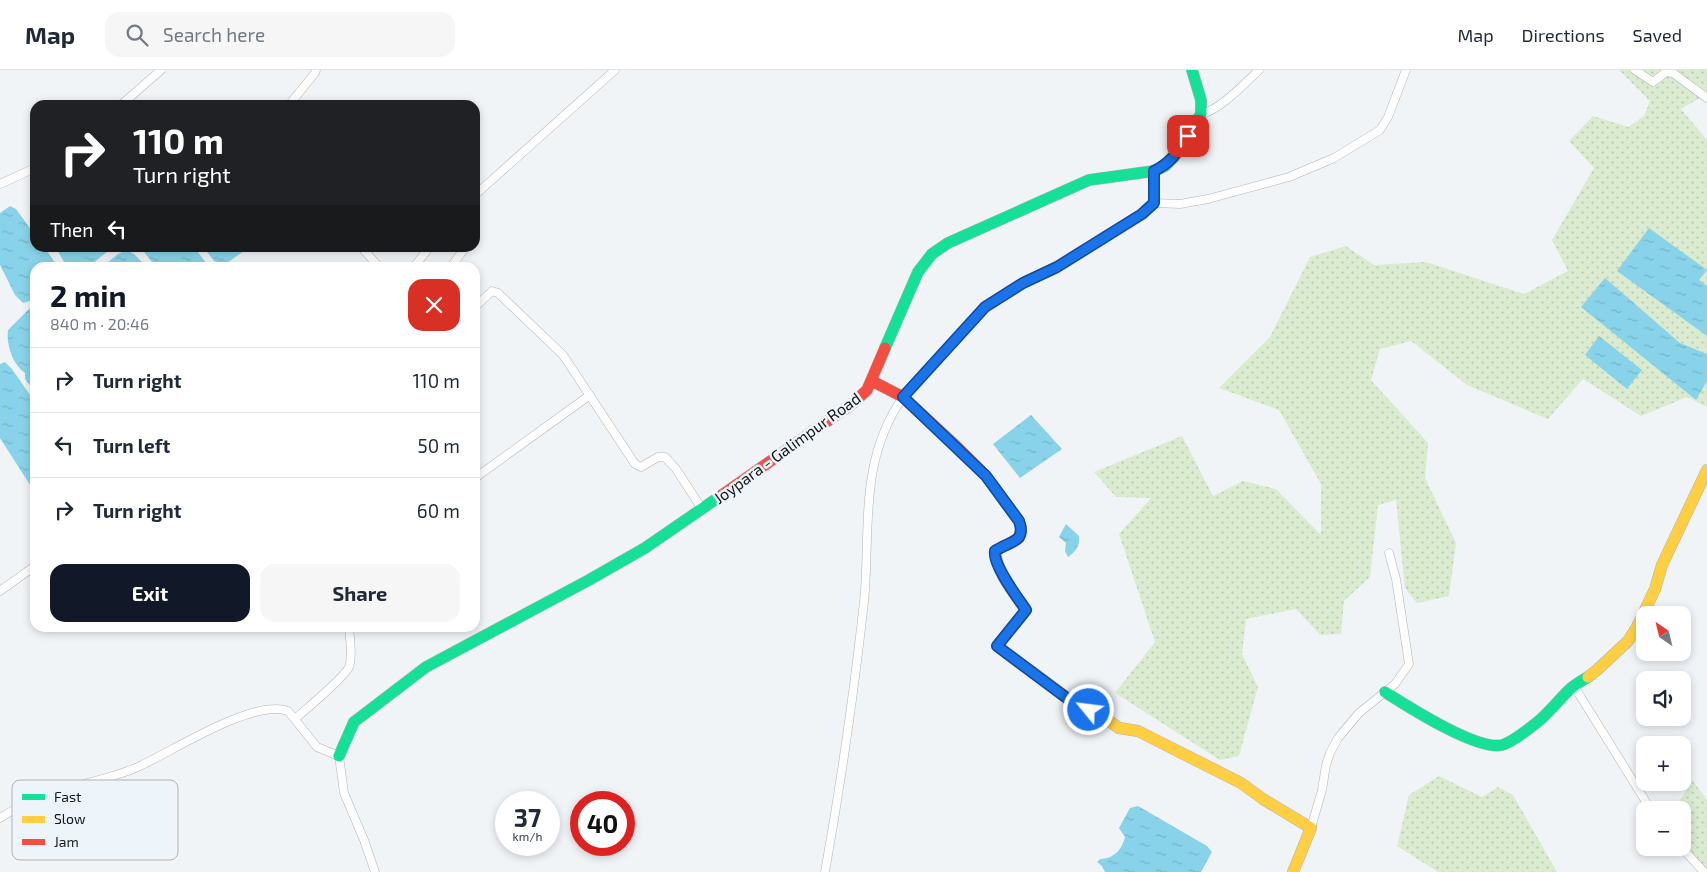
<!DOCTYPE html>
<meta charset="utf-8">
<style>
body{margin:0;font-family:"Exo 2",sans-serif;background:#f6f6f7;color:#1f2937;height:100vh;display:flex;flex-direction:column;font-size:19px;white-space:nowrap}
*{box-sizing:border-box;margin:0}
p{font-size:16px;color:#747a83}
.icon{flex:none;width:28px;height:28px;fill:none;stroke:currentColor;stroke-width:2;stroke-linecap:round;stroke-linejoin:round}
.map{position:relative;flex:1;overflow:hidden}
.drawer{position:absolute;left:30px;top:192px;width:450px;height:370px;display:flex;flex-direction:column;background:#fff;border-radius:15px;box-shadow:0 2px 8px #0003}
.drawer>*{flex:none}
.guide{position:absolute;left:30px;top:30px;width:450px;height:152px;border-radius:15px;box-shadow:0 2px 8px #0003;background:#202124;color:#fff;overflow:hidden}
.needle{width:32px;rotate:325deg}
.buttons{position:absolute;left:1636px;top:536px;display:grid;gap:10px}
.buttons a{display:grid;place-items:center;width:55px;height:55px;border-radius:10px;background:#fff;box-shadow:0 2px 8px #0003;font-size:25px}
.speed{position:absolute;left:495px;top:721px;display:flex;gap:10px;font-size:25px;font-weight:700;text-align:center}
.speed>*{display:grid;place-content:center;width:65px;height:65px;border-radius:50%;background:#fff;box-shadow:0 2px 8px #0003;line-height:1}
.speed small{font-size:12px;font-weight:400}
.speed .limit{border:8px solid #d22;background:#fff;color:#111}
.pin{position:absolute;display:grid;place-items:center;width:42px;height:42px;color:#fff;margin:-21px;border-radius:10px;box-shadow:0 2px 8px #0006}
.me{position:absolute;width:55px;margin:-28px;rotate:299deg;stroke-linejoin:round;filter:drop-shadow(0 0 4px #0008)}
.turn{display:flex;align-items:center;gap:18px;height:105px;padding:0 20px;font-size:22px}
.turn .icon{width:65px;height:65px;stroke-width:2.5}
.turn b{display:block;font-size:35px;line-height:42px}
.then{display:flex;align-items:center;height:48px;padding:0 20px;background:#0003;gap:10px;font-size:19px}
.round{display:grid;place-items:center;flex:none;width:52px;height:52px;border-radius:15px;background:#f6f6f7}
.headline{display:flex;align-items:center;justify-content:space-between;height:85px;padding:0 20px}
h1{font-size:30px;font-weight:700;line-height:38px;color:#111827}
.primary-button{display:flex;gap:10px;margin-top:auto;padding:10px 20px}
.primary-button a{flex:1;height:58px;border-radius:15px;background:#111827;color:#fff;font-size:20px;font-weight:700;line-height:58px;text-align:center}
.primary-button a+a{background:#f6f6f7;color:#1f2937}
ul{padding:0;list-style:none}
li{display:flex;align-items:center;gap:15px;height:65px;padding:0 20px;border-top:1px solid #e0e1e3}
li div{flex:1}
li b{display:block;font-size:19px}
li em{font-style:normal}
header{display:flex;align-items:center;gap:30px;box-sizing:border-box;height:70px;padding:0 25px;background:#fff;border-bottom:1px solid #e0e1e3}
header strong{font-size:24px}
nav{display:flex;gap:28px;margin-inline-start:auto;font-size:18px}
.search{width:350px;height:45px;background:#f6f6f7;display:flex;align-items:center;gap:12px;box-sizing:border-box;padding:0 18px;border-radius:15px;color:#747a83;font-size:19px}
.map>svg:first-child{display:block}
.green{fill:url(#green-dots)}
.water{fill:url(#water-ripples)}
.lines{fill:none;stroke-linecap:round;stroke-linejoin:round}
.street-casing{stroke:#b1b4b6;stroke-width:9}
.fast-casing{stroke:#b1b4b6;stroke-width:12}
.slow-casing{stroke:#b1b4b6;stroke-width:12}
.jam-casing{stroke:#b1b4b6;stroke-width:12}
.street{stroke:#fdfdfe;stroke-width:8}
.fast{stroke:#16e098;stroke-width:11}
.slow{stroke:#ffcf43;stroke-width:11}
.jam{stroke:#f24e42;stroke-width:11}
.route-casing{stroke:#114b97;stroke-width:12}
.route{stroke:#1a73e8;stroke-width:9}
.labels{text-anchor:middle;stroke-width:5;stroke-linejoin:round;paint-order:stroke}
.street-label{font-size:16px;fill:#141719;stroke:#eef5fa}
.key{fill:#eef5fa;stroke:#adb2b6;stroke-width:1}
.key-label{font-size:14px;fill:#141719}
</style>
<header>
<strong>Map</strong>
<div class="search"><svg class="icon" aria-label="search" viewBox="0 0 24 24"><circle cx="10" cy="10" r="6"/><path d="M15 15l6 6"/></svg>Search here</div>
<nav><a>Map</a><a>Directions</a><a>Saved</a></nav>
</header>
<div class="map">
<svg width="1707" height="802" viewBox="0 0 1707 802">
<defs>
<pattern id="green-dots" width="8" height="8" patternUnits="userSpaceOnUse" patternTransform="scale(1.25)"><rect width="8" height="8" fill="#daebd0"/><path d="M2 2h.1M6 6h.1" fill="none" stroke="#bac9b2" stroke-width="1.8" stroke-linecap="round"/></pattern>
<pattern id="water-ripples" width="26" height="14" patternUnits="userSpaceOnUse" patternTransform="scale(1.25)"><rect width="26" height="14" fill="#88d3e9"/><path d="M2 4q2-2 4 0t4 0M15 11q2-2 4 0t4 0" fill="none" stroke="#74b4c7"/></pattern>
</defs>
<rect width="100%" height="100%" fill="#f1f4f7"/>
<path class="green" d="M1619,0H1707V24L1681,39L1707,70V337L1687,327L1641,346L1583,309L1548,349L1467,315L1411,271L1380,279L1371,310L1428,373L1425,408L1456,473L1449,526L1417,533L1405,518L1396,430L1378,435L1370,507L1344,531L1341,564L1320,565L1296,539L1246,549L1242,584L1258,617L1239,686L1220,690L1115,623L1155,572L1119,464L1151,428L1116,427L1094,402L1182,366L1213,426L1243,411L1276,419L1321,465V414L1279,340L1219,318L1270,267L1310,187L1346,176L1374,195L1426,192L1524,224L1568,201L1552,170L1594,98L1569,71L1593,46L1628,57L1644,46L1650,31Z
M1439,706L1482,727L1498,717L1513,725L1557,802H1438L1397,776L1409,725Z
M1693,711L1707,730V800L1682,778V740H1673Z"/>
<path class="water" d="M10,136L16,139L35,165V178H45L58,197L35,198V229L23,233L15,225L0,195V143Z
M1649,158L1707,200L1699,210L1707,216V266L1617,201Z
M56,178H109L107,182L88,197H67Z
M143,178H195L209,197H156L144,182Z
M204,178H248L224,195L214,191Z
M127,180L134,184L147,197H102L118,184Z
M1605,208L1680,273L1707,284V311L1696,330L1581,237Z
M33,235L35,236V322L25,309V303C13,295 6,275 8,260Z
M1599,266L1642,300L1627,319L1585,285Z
M5,292L12,299L35,332V416L32,418L0,368V294Z
M1031,345L1062,379L1020,408L993,374Z
M1066,454L1079,466C1080,476 1076,481 1068,487L1065,481L1066,473L1059,467Z
M1138,736L1207,776L1212,782L1201,802H1105L1102,796L1097,792L1100,789C1113,789 1122,780 1125,767L1119,758L1130,738Z"/>
<g class="lines">
<g class="street-casing">
<path id="street" d="M1635,0L1653,12L1666,2L1673,3L1707,28
M121,35L161,0
M289,35L315,3L316,0
M1201,44C1220,40 1244,14 1259,0
M0,114L35,98
M475,125L615,0
M1154,133L1180,134L1208,129L1289,107L1334,88L1380,60L1388,47L1406,0
M362,178L380,198
M413,198L429,178
M450,198L465,178
M475,237L492,221L498,223L563,285L635,394L641,397L658,387H665L676,399L702,439
M475,408L590,325
M0,521L35,496
M1574,616L1651,740
M295,649C305,640 345,607 349,597C353,586 350,569 349,558
M0,748C20,735 43,726 66,719C91,711 118,707 142,695C174,680 255,628 288,641L317,677L339,686L344,723L364,770L375,802
M1311,758L1322,720L1326,695L1330,683L1338,668L1359,643L1395,614L1409,594L1396,509L1389,483
M1682,778L1704,802
M825,802C841,713 854,622 864,532C871,459 858,392 903,327L985,237L1023,213L1057,197L1142,144L1154,133V101"/>
</g>
<g class="fast-casing">
<path id="fast" d="M885,278L918,202L932,184L948,173L1089,110L1154,101L1165,96L1174,87L1201,44V30L1192,0
M1385,622C1407,636 1477,681 1502,675C1513,672 1530,658 1540,650C1550,641 1559,630 1569,620C1574,615 1581,611 1588,607
M339,686L354,652L426,597L589,510L645,478L722,425"/>
</g>
<g class="slow-casing">
<path id="slow" d="M1019,549L997,576L1073,632L1105,648L1119,658L1138,661L1241,713L1263,729L1311,758L1293,802
M1588,607L1597,600L1628,571L1637,557L1655,519L1662,495L1707,400"/>
</g>
<g class="jam-casing">
<path id="jam" d="M872,311L903,327L956,376L986,406L1019,451L1021,458L1019,468L995,481C997,503 1014,523 1026,540L1019,549
M722,425L852,334L867,320L885,278"/>
</g>
<use href="#street" class="street"/>
<use href="#fast" class="fast"/>
<use href="#slow" class="slow"/>
<use href="#jam" class="jam"/>
</g>
<g class="lines">
<g class="route-casing">
<path id="route" d="M1089,640L1072,632L997,576L1026,540C1018,528 992,494 995,481C1009,471 1027,473 1019,451L986,406L903,327L985,237L1023,213L1057,197L1142,144L1154,133V101C1171,93 1178,81 1188,66"/>
</g>
<use href="#route" class="route"/>
</g>
<g class="labels">
<g class="street-label">
<text transform="translate(787 378) rotate(-36)" y="6">Joypara - Galimpur Road</text>
</g>
</g>
<rect x="12" y="710" width="166" height="80" rx="8" class="key"/>
<rect x="22" y="724" width="23" height="6" fill="#16e098"/>
<rect x="22" y="746" width="23" height="7" fill="#ffcf43"/>
<rect x="22" y="769" width="23" height="6" fill="#f24e42"/>
<g class="key-label">
<text x="54" y="732">Fast</text>
<text x="54" y="754">Slow</text>
<text x="54" y="777">Jam</text>
</g>
</svg>
<div class="buttons">
<a><svg class="needle" viewBox="-14 -14 28 28"><path d="M0-13l5 13h-10z" fill="#e53935"/><path d="M0 13l5-13h-10z" fill="#747a83"/></svg></a>
<a><svg class="icon" aria-label="sound" viewBox="0 0 24 24"><path d="M4 9h4l5-4v14l-5-4H4zM17 9q2 3 0 6"/></svg></a>
<a>+</a>
<a>−</a>
</div>
<div class="speed"><div>37<small>km/h</small></div><div class="limit">40</div></div>
<div class="pin" style="left:1188px;top:66px;background:#d93025"><svg class="icon" aria-label="arrive" viewBox="0 0 24 24"><path d="M6 21V4h12l-3 4 3 4H6"/></svg></div>
<svg class="me" style="left:1089px;top:640px" viewBox="-20 -20 40 40"><circle r="17" fill="#1a73e8" stroke="#fff" stroke-width="3"/><path d="M0-11L8 9 0 5-8 9z" fill="#fff"/></svg>
<div class="guide">
<div class="turn"><svg class="icon" aria-label="right" viewBox="0 0 24 24"><path d="M7 20v-9h11M14 6l5 5-5 5"/></svg><div><b>110 m</b>Turn right</div></div>
<div class="then">Then<svg class="icon" aria-label="left" viewBox="0 0 24 24"><path d="M17 20v-9H6M10 6l-5 5 5 5"/></svg></div>
</div>
<section class="drawer">
<div class="headline"><div><h1>2 min</h1><p>840 m · 20:46</p></div><a class="round" style="background:#d93025;color:#fff"><svg class="icon" aria-label="close" viewBox="0 0 24 24"><path d="M6 6l12 12M18 6L6 18"/></svg></a></div>
<ul>
<li><svg class="icon" aria-label="right" viewBox="0 0 24 24"><path d="M7 20v-9h11M14 6l5 5-5 5"/></svg><div><b>Turn right</b></div><em>110 m</em></li>
<li><svg class="icon" aria-label="left" viewBox="0 0 24 24"><path d="M17 20v-9H6M10 6l-5 5 5 5"/></svg><div><b>Turn left</b></div><em>50 m</em></li>
<li><svg class="icon" aria-label="right" viewBox="0 0 24 24"><path d="M7 20v-9h11M14 6l5 5-5 5"/></svg><div><b>Turn right</b></div><em>60 m</em></li>
</ul>
<div class="primary-button"><a>Exit</a><a>Share</a></div>
</section>
</div>
